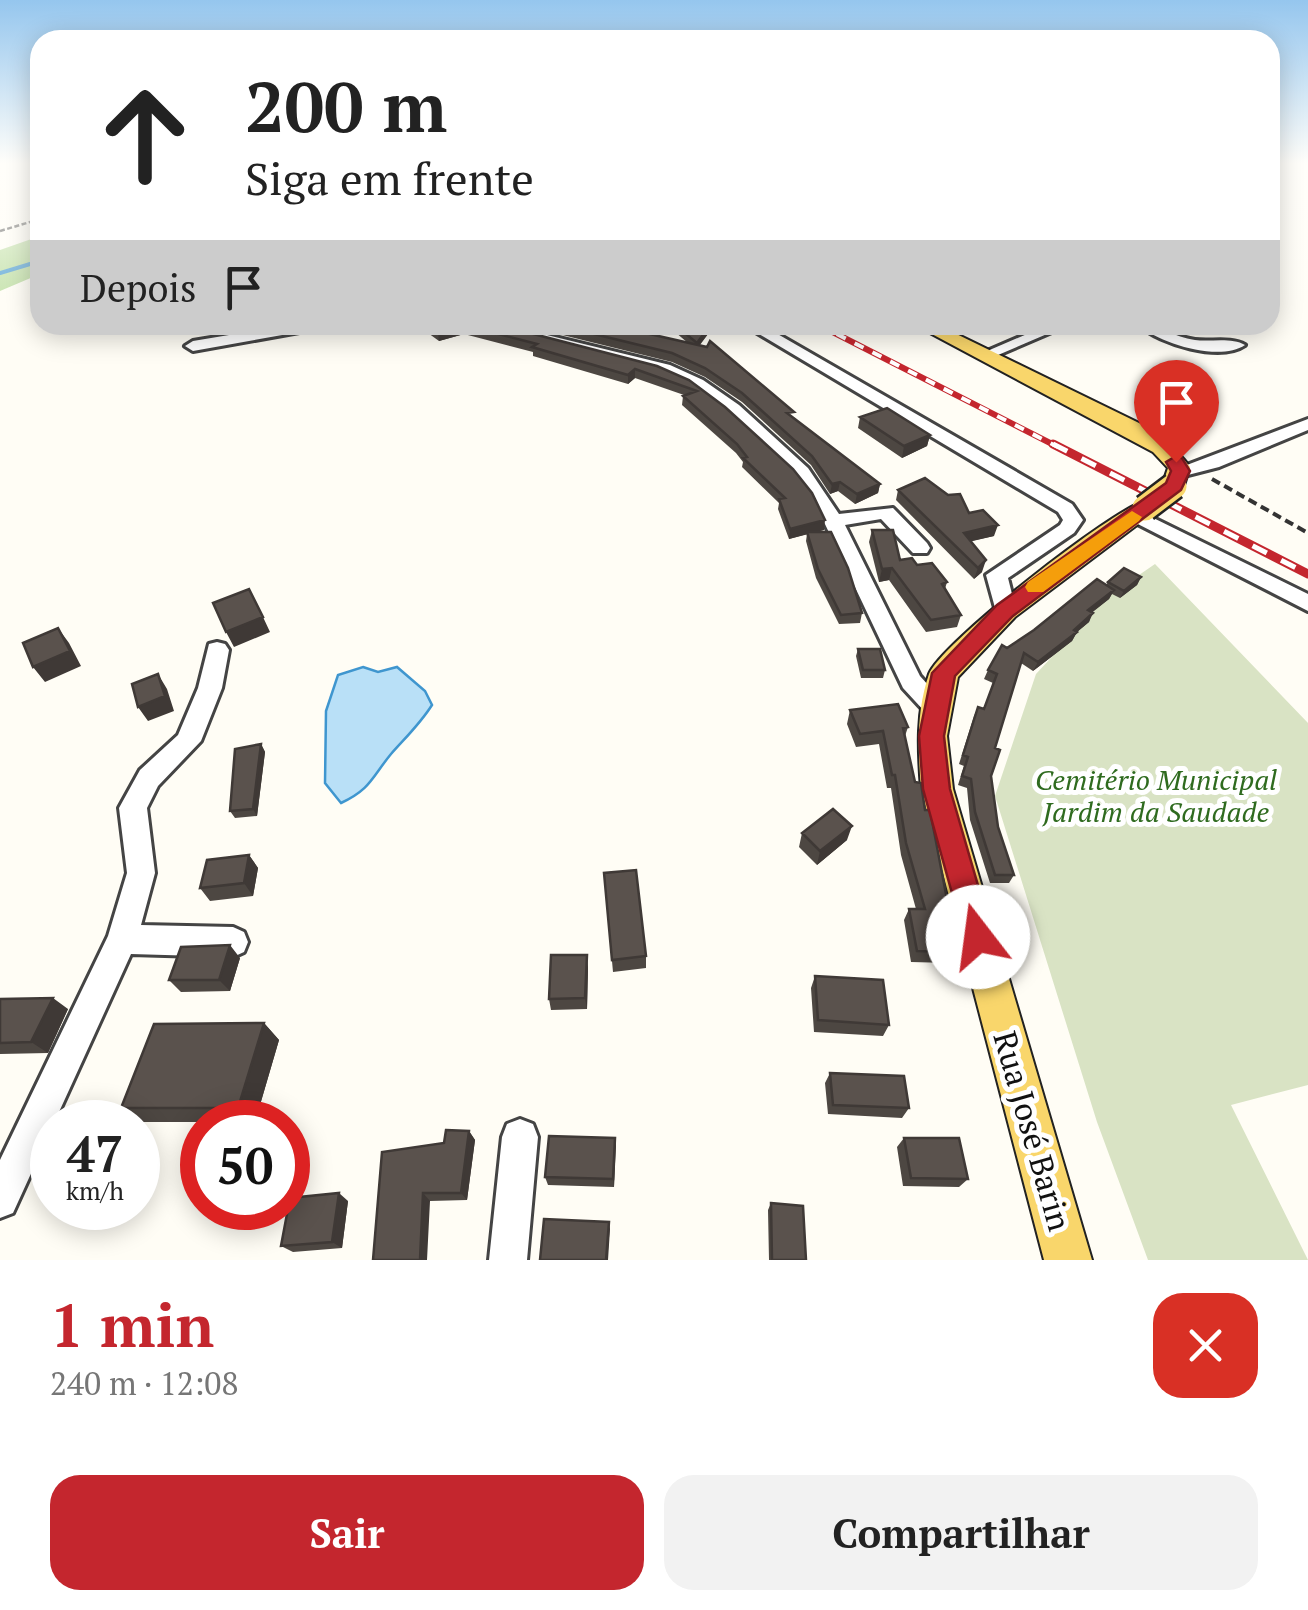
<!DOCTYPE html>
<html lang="pt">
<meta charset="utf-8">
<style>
body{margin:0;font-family:"PT Serif",serif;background:#f2f2f2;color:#222;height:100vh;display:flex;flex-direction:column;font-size:38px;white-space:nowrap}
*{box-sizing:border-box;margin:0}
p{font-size:32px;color:#767676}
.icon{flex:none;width:55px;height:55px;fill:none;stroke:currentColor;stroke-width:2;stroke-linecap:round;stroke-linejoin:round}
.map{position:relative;height:1260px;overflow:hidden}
.side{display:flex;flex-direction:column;background:#fff;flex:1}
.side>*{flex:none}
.guide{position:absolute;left:30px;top:30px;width:1250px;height:305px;border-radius:30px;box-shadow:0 5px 25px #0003;background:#fff;color:#222;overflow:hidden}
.speed{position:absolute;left:30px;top:1100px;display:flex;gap:20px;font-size:50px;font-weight:700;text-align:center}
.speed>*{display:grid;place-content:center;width:130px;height:130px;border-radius:50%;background:#fff;box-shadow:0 5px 25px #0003;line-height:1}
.speed small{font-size:25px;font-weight:400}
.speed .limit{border:15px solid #d22;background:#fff;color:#111}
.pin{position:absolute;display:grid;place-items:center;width:85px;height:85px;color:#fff;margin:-102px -42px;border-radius:50% 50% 50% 0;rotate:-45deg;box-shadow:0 0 10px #0007}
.pin .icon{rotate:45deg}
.me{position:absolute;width:110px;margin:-55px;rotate:345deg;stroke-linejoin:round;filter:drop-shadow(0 0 8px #0008)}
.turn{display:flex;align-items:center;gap:35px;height:210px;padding:0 50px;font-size:45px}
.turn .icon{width:130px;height:130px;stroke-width:2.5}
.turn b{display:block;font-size:70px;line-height:85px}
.then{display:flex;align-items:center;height:95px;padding:0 50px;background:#0003;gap:20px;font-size:38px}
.round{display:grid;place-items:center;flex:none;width:105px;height:105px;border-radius:30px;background:#f2f2f2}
.summary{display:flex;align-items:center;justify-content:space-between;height:170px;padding:0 50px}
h1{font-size:60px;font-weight:700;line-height:75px;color:#c4262e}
.button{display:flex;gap:20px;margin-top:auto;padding:20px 50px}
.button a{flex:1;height:115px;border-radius:30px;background:#c4262e;color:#fff;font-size:40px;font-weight:700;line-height:115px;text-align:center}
.button a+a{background:#f2f2f2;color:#222}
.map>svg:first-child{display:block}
.forest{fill:#b9dc9c}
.cemetery{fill:#d9e3c4}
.water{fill:#b9e0f7;stroke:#3f96cf;stroke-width:2.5}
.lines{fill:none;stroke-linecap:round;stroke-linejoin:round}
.stream{stroke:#3f96cf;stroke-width:4}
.minor-casing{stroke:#444;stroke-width:6}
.major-casing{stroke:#222;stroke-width:4}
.path-far1{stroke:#333;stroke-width:2.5;stroke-dasharray:5 2.5;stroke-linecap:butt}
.path{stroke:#333;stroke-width:4;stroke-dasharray:9 5;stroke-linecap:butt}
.minor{fill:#fff;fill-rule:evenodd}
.major{fill:#f9d66b;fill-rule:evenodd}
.rail-far1-casing{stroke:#c4262e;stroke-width:6}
.rail-casing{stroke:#c4262e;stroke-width:9}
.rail-far1{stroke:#fff;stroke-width:4;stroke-dasharray:10;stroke-linecap:butt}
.rail{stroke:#fff;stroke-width:5;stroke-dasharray:16;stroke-linecap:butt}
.major-bridge-casing{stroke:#222;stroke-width:30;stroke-linecap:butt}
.major-bridge{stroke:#f9d66b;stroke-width:25}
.wall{fill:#4d4742}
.shaded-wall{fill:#3f3936}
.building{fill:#5a524d;stroke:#3f3936;stroke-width:2.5}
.route{fill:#c4262e;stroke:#7f191e;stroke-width:2.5}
.slow{fill:#f59e0b}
.labels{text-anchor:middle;stroke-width:10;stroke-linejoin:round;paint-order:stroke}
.park-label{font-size:28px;font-style:italic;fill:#2f6b1f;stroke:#fff}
.near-street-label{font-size:32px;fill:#111;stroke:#fff}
</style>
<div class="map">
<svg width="1308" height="1260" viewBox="0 0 1308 1260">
<rect width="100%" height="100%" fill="#fffdf5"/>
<path class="forest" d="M40,236V274L0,291V250Z"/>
<path class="cemetery" d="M1155,564L1308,723V1085L1231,1105L1308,1260H1148L1097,1122L995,796L1036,674L1107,597Z"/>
<path class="water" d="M363,667L378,672L397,667L425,691L432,705C420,724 406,737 391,754C372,777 371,789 341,803L325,783L326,711L338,675Z"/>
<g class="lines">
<path class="stream" d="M0,273L40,261"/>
<g class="minor-casing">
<path id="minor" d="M290,325H323L316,329L193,351L185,346L193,341Z
M481,325H506L670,365L703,380L739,405L808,468L839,514L893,508L927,543L930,548L927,553H913L881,519L845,525L920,676L947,706L944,713H926L903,688L814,501L794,476L727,413L691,386L658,371Z
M744,325H762L1072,504L1083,520L1074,533L1008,578L1016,610L1013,615H997L986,575L1060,525L1063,520L1058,512Z
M1048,325H1068L991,358L978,355Z
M1139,325C1160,325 1174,337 1195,340C1211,342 1232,337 1245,345C1220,362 1160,344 1139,325Z
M1308,419V430L1219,467L1180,477L1171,471Z
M1135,509L1308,594V611L1128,519L1125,515L1128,511Z
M217,642L225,644L229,650L222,688L201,741L158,786L147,808L155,873L141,925L233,927L244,932L248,942L244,952L233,957L131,954L13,1213L0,1218V1160L108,936L127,873L119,808L140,770L178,735L198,688L209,644Z
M520,1119L533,1124L538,1137L527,1260H489L502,1137L507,1124Z"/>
</g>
<g class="major-casing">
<path id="major" d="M915,325H938L1139,423C1159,436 1176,448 1190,467L1182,491H1166L1162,486L1168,468L1153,452Z
M1145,501L1153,503L1157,508L1153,513L1015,617L958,677L947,736L953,789L1092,1260H1044L921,789C918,750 916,712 929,674C940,644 1113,509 1145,501Z"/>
</g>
<path class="path-far1" d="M0,231L40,219"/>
<path class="path" d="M1212,479L1308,533"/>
<use href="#minor" class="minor"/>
<use href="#major" class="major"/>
<g class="rail-far1-casing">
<path id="rail-far1" d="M819,325L1058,447"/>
</g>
<g class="rail-casing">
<path id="rail" d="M1053,444L1308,574"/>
</g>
<use href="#rail-far1" class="rail-far1"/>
<use href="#rail" class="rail"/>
<g class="major-bridge-casing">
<path id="major-bridge" d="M1145,508L1174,486"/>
</g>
<use href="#major-bridge" class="major-bridge"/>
</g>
<path class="wall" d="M417,325H498L689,380L824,530L814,532L862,613L860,623L839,624L816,578L806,541L807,534L789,539L778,509L779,503L742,467L743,462L736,453L682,405L683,396L684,395L635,378L628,384L533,356V352L464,334L439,341Z
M522,325H610L688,343L675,332V325L708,334L700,345L880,484L878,493L855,504L838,491L830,494L811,465L742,402L705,377L672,362Z
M860,417L930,435L927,446L902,458L858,428Z
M898,490L969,513L994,536L971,541L982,572L974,579L896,500Z
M872,530L900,560L917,565L947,582L945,589L961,615L957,627L926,632L889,580L879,582L869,542Z
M1141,577L1137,585L1120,598L1112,594L1109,599L1092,612L1089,622L1077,632L1072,641L1033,671L1021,663L995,748L991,776L998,827L1014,875L1009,883H990L970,820L967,788L958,785L964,766L959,764L974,716L978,707L984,709L993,683L984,679L988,670L1007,648L1106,585L1108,582Z
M858,649L885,670L883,678H861L856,656Z
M850,710L908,727L905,736L915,782L925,810L957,952L950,963L911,962L904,920L909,909H916L901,855L891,788H887L879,744L856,747L847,724Z
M261,744L265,752L257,816L235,818L230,811Z
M802,833L847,840L817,865L799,847Z
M249,855L258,868L253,896L210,901L200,888Z
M604,873L646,956V968L613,972Z
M240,958L230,991L181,992L169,980Z
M588,967L587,1009L551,1010L549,999Z
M815,976L889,1025L883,1036L814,1032L811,988Z
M0,999L68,1009L48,1053L0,1054Z
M264,1023L279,1040L255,1122H143L121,1108Z
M830,1073L909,1108L902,1118L828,1114L825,1083Z
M469,1131L475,1140L467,1200L430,1201L373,1260Z
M615,1138L614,1187L548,1185L545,1177Z
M904,1138L968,1179L959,1187L903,1186L897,1147Z
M348,1201L342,1248L293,1252L281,1246Z
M771,1203L806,1260H769L768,1210Z"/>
<path class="shaded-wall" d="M463,325L464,334L439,341L438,333Z
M708,328V334L696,349L697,343Z
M635,369V378L628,384V375Z
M930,435L927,446L902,458L904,446Z
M840,482L838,491L830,494L832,484Z
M880,484L878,493L855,504L857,494Z
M825,520L824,530L789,539L790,529Z
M998,525L994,536L960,544L964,533Z
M986,560L982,572L974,579L978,568Z
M892,568L889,580L879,582L882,569Z
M1141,577L1137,585L1120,598L1124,591Z
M1114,590L1109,599L1084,619L1088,610Z
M1093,613L1089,622L1077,632L1072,641L1033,671L1038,662Z
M263,617L270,632L234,647L226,632Z
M58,628L69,643L81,666L45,682L33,667Z
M158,674L167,689L174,711L148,721L138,707Z
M261,744L265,752L257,816L253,809Z
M852,826L847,840L817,865L820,851Z
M249,855L258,868L253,896L244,883Z
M230,945L240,958L230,991L219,980Z
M587,955L588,967L587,1009L585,998Z
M53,998L68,1009L48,1053L31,1042Z
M264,1023L279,1040L255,1122L238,1108Z
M469,1131L475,1140L467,1200L461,1193Z
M615,1138L616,1146L614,1187L613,1179Z
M339,1193L348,1201L342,1248L332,1242Z
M423,1193L430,1201L427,1260H420Z
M609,1222L610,1229L608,1260H606Z"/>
<path class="building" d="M427,325H499L657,366L689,380L725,407L793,469L812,493L825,520L790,529L779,499L785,498L743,458L747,457L737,444L683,396L697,391L635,369L628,375L532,347L537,344L463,325L438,333Z
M557,325H610L707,347L710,341L794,412L787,413L880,484L857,494L840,482L832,484L812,456L742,393L705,368L672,353Z
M675,325H705L708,328L697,343Z
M887,408L930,435L904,446L860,417Z
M925,478L948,495L960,494L969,513L983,510L998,525L964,533L986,560L978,568L898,490Z
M872,530H893L900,560L912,558L917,565L932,563L947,582L942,584L961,615L931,620L892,568L882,569Z
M807,532H831L848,568L862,613L841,615L818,569Z
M1124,568L1141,577L1124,591L1108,582Z
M1097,579L1114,590L1088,610L1093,613L1074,630L1077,632L1038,662L1024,653L995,748L1000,750L991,776L998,827L1014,875H995L975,812L971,779L962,776L968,757L963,755L978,707L984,709L997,674L988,670L1002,645L1007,648L1034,630Z
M249,589L263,617L226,632L213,603Z
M58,628L70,651L33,667L23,643Z
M858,649H880L885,670H863Z
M158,674L165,696L138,707L132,684Z
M898,704L908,727L903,728L915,782L921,783L925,810H930L957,952L917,951L909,909H925L906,843L895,775H892L883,731L860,734L850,710Z
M261,744L253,809L230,811L235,749Z
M833,809L852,826L820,851L802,833Z
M249,855L244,883L200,888L207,860Z
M636,870L646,956L612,960L604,873Z
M230,945L219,980H169L181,947Z
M551,955H587L585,998L549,999Z
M815,976L883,980L889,1025L818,1020Z
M53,998L31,1042L0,1043V999Z
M264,1023L238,1108H121L154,1024Z
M830,1073L904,1076L909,1108L833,1105Z
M446,1130L469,1131L461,1193H423L420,1260H373L382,1152L444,1143Z
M549,1136L615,1138L613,1179L545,1177Z
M904,1138H959L968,1179L911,1178Z
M52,1163V1180H45Z
M339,1193L332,1242L281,1246L290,1198Z
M771,1203L803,1206L806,1260H772Z
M544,1219L609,1222L606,1260H540Z"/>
<linearGradient id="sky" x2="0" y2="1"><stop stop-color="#95c6ee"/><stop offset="0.48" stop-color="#fffefa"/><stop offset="1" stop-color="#fffefa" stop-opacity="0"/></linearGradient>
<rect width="1308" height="340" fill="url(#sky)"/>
<path class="route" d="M1176,456L1182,458L1190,471L1181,490L1013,616L955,676L944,736L950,789L993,937L989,947L978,952L967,947L923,789L919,736L932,673L997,605L1166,483L1171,471L1166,462Z"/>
<path class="slow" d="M1132,511L1142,517L1139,521L1043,592H1028L1025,587L1028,582Z"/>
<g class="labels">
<g class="park-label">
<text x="1156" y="790">Cemitério Municipal<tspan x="1156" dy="32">Jardim da Saudade</tspan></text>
</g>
<g class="near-street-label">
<text transform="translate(1032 1131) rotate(74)" y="11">Rua José Barin</text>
</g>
</g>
</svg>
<div class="speed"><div>47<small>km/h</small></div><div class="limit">50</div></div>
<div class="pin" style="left:1176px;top:462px;background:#d93025"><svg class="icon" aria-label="arrive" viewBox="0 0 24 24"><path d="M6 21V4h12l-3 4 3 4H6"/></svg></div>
<svg class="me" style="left:978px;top:937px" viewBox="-20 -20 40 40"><circle r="19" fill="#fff"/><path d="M0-13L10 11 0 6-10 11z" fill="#c4262e"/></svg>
<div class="guide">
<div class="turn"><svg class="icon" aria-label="ahead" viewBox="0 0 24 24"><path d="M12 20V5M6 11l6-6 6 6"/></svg><div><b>200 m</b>Siga em frente</div></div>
<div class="then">Depois<svg class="icon" aria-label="arrive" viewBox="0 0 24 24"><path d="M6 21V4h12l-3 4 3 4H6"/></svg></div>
</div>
</div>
<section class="side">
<div class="summary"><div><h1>1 min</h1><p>240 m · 12:08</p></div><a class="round" style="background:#d93025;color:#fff"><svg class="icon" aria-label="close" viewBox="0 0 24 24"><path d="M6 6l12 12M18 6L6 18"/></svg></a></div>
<div class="button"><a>Sair</a><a>Compartilhar</a></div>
</section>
